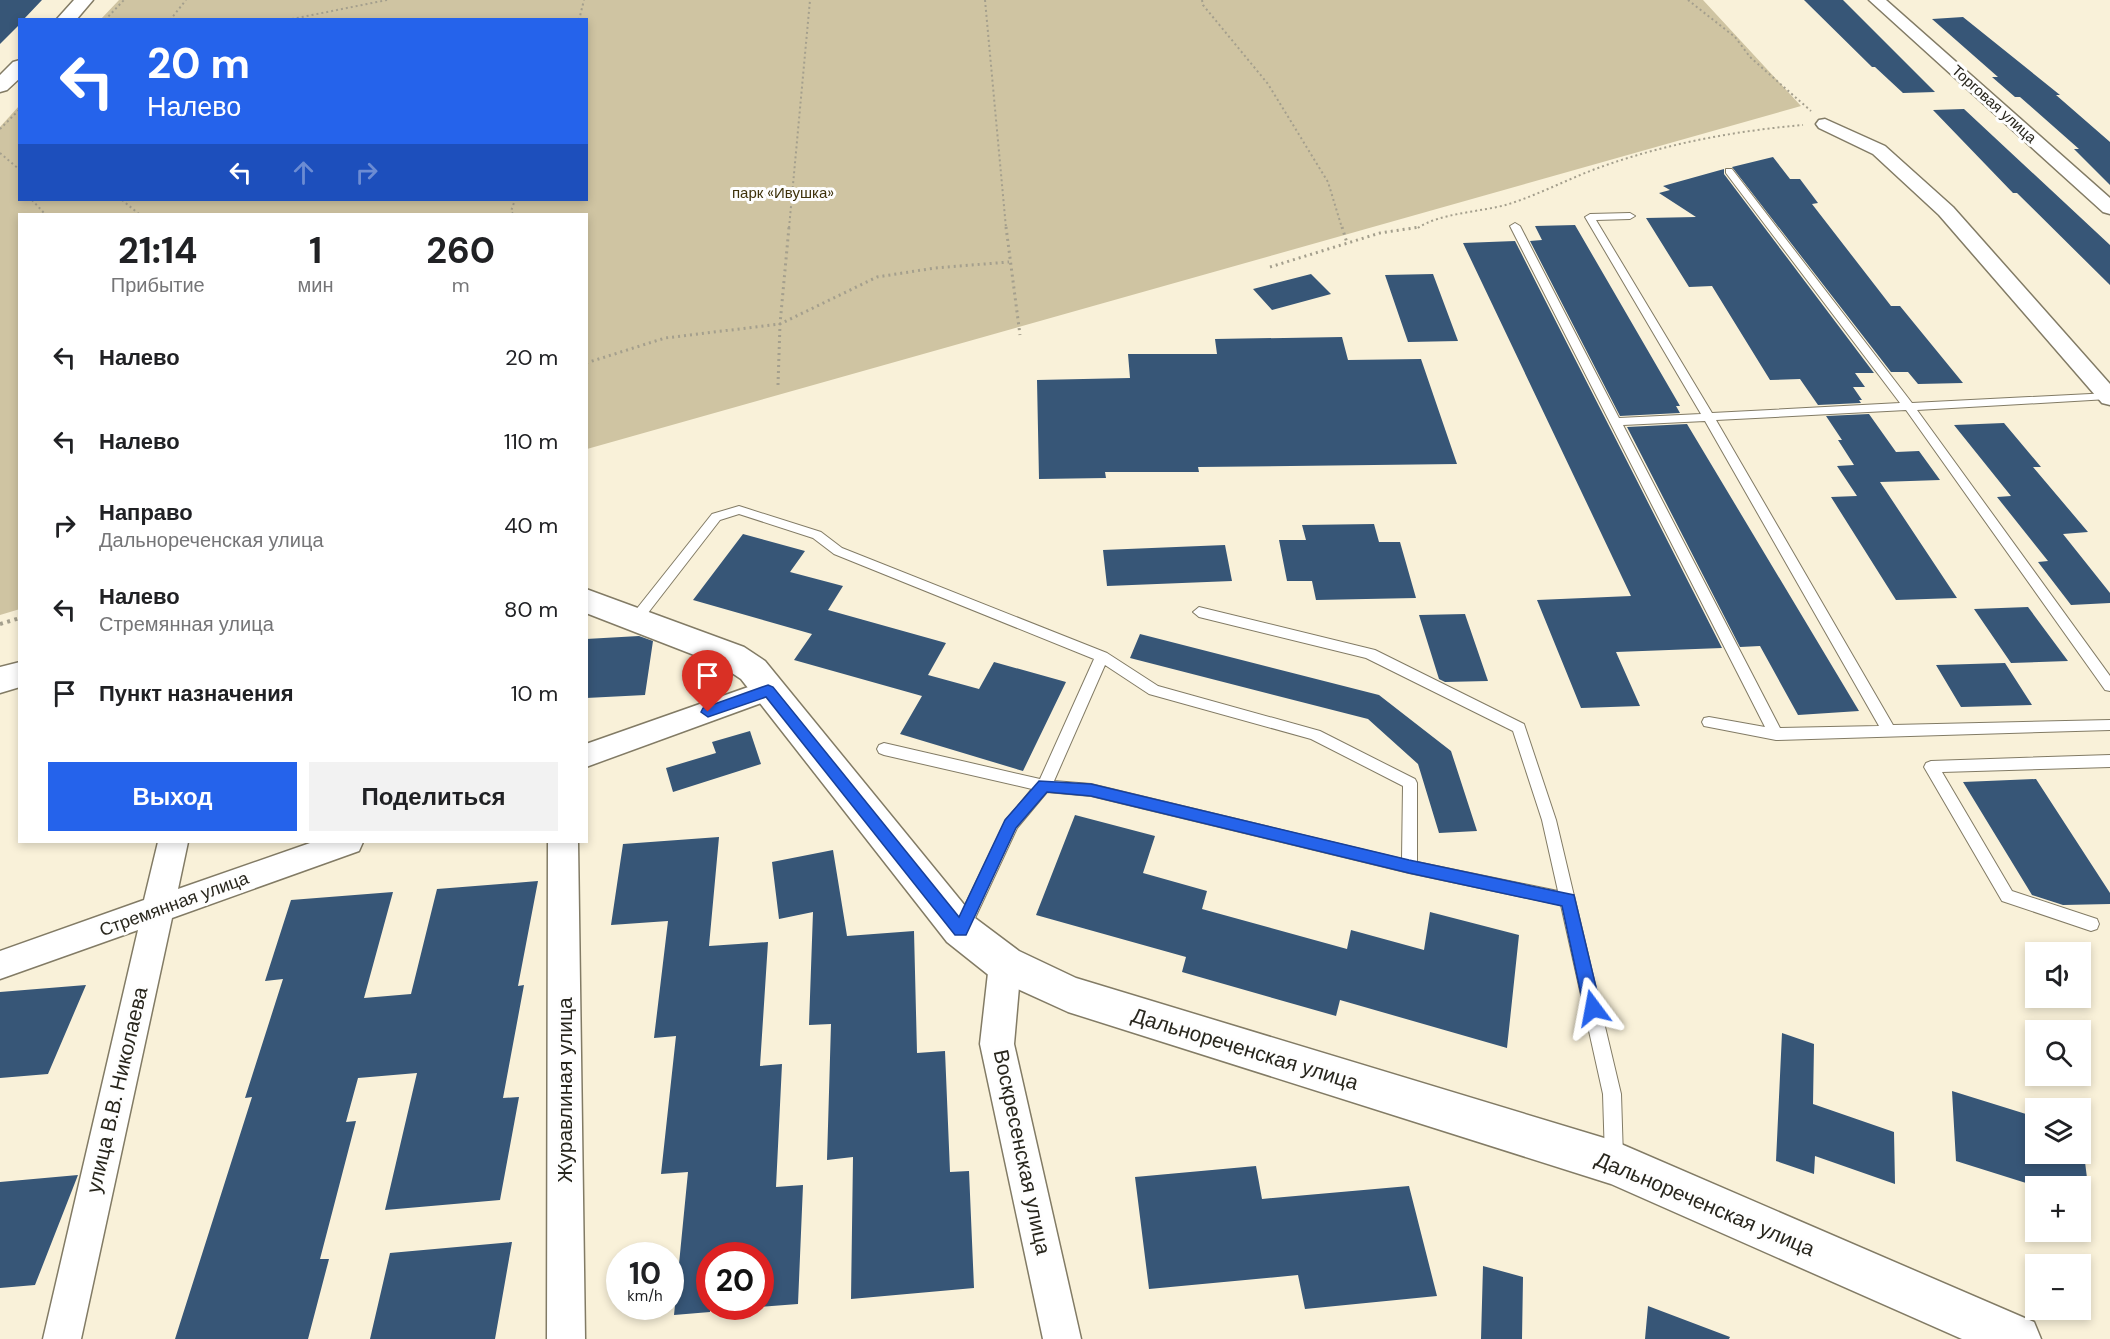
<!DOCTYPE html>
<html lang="ru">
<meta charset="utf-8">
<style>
body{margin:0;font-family:"DM Sans",sans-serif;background:#f2f2f2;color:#202124;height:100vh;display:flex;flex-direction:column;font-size:22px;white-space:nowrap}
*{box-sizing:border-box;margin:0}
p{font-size:20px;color:#757577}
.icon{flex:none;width:33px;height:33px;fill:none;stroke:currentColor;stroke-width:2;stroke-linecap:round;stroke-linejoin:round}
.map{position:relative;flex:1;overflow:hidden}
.sheet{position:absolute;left:18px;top:213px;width:570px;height:630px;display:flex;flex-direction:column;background:#fff;border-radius:0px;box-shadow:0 3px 9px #0003}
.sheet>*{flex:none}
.banner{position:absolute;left:18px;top:18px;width:570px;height:183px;border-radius:0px;box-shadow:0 3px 9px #0003;background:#2563eb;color:#fff;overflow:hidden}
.tools{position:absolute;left:2025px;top:942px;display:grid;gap:12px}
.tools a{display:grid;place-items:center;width:66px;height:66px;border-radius:0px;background:#fff;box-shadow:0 3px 9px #0003;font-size:30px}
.speed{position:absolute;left:606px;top:1242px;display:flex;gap:12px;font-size:30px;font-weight:700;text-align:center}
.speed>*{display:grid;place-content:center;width:78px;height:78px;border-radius:50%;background:#fff;box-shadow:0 3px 9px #0003;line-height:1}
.speed small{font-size:15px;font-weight:400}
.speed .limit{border:9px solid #d22;background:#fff;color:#111}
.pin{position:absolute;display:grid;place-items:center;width:51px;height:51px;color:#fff;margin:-62px -26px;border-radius:50% 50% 50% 0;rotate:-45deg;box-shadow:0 0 6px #0007}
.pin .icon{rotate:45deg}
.me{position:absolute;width:66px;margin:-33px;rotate:347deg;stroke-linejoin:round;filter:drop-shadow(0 0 4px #0008)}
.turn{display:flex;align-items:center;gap:21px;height:126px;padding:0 30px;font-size:27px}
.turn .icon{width:78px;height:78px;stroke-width:2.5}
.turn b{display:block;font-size:42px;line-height:51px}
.lanes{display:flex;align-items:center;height:57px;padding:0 30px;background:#0003;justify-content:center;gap:30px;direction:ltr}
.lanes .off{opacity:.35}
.eta{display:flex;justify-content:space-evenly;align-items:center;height:102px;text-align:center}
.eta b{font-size:36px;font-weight:700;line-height:42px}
.primary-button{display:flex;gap:12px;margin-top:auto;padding:12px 30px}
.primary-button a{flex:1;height:69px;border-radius:0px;background:#2563eb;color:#fff;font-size:24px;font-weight:700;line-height:69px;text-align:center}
.primary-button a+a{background:#f2f2f2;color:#202124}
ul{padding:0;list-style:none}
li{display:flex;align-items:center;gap:18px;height:84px;padding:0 30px}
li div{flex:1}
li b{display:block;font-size:22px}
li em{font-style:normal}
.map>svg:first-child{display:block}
.green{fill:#cfc4a2}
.building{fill:#375677}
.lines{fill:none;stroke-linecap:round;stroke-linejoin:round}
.service-casing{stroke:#827b65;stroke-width:2}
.minor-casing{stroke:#827b65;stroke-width:3}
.tertiary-casing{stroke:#827b65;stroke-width:3}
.path-far2{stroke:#a49f8d;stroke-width:2;stroke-dasharray:2 3;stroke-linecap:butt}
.path-far1{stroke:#a49f8d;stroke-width:3;stroke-dasharray:2 4;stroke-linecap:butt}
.path{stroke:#a49f8d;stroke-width:4;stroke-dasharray:3 4.5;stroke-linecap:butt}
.service{fill:#fff;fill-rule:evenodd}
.minor{fill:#fff;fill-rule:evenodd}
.tertiary{fill:#fff;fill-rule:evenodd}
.route{fill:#2563eb;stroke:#184099;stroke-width:1.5}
.labels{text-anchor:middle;stroke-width:6;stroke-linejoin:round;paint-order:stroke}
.far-street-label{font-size:15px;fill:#28261d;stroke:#fefefe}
.far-park-label{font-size:15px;fill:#3f330c;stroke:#fefefe}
.street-label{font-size:18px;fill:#28261d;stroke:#fefefe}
.near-street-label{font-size:21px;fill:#28261d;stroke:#fefefe}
</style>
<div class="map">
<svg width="2110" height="1339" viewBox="0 0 2110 1339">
<rect width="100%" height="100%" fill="#f9f1d9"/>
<path class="green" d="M119,0H1703L1801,106L587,449L586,214H20V609L0,615V127L19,106L20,200H586V20L101,19Z"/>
<path class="building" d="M0,0H42L23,20H20V24L0,44Z
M1804,0H1843L1935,92L1903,93L1875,67H1872Z
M1963,17L2060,95H2056L2110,142V185L2074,149H2079L2020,97H2015L1992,77H1998L1932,19Z
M1964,109L2110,245V285L2017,193H2013L1933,110Z
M1773,157L1790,179H1800L1818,203L1812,204L1891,306H1900L1963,383L1918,384L1908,372H1891L1732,167Z
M1724,169V174L1874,373H1855L1865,387H1853L1862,400H1859L1861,403L1818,405L1800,379L1770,380L1712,286L1689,287L1646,218L1696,217L1659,193L1670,190L1663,186Z
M1575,225L1680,406H1676L1680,413L1620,416L1530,241L1542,240L1535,226Z
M1515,241L1722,648L1616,652L1640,706L1581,708L1537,600L1631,596L1463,243Z
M1311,274L1331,294L1272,310L1253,289Z
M1433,274L1458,341L1408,342L1385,275Z
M1342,337L1348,360L1421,359L1457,464L1198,467L1199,472H1105L1106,478L1039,479L1037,380L1130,378L1128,354H1217L1215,339Z
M1869,414L1896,452L1919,451L1940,480L1880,482L1957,598L1896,600L1831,497L1857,496L1837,466L1854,465L1838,440H1842L1826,416Z
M2004,423L2041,467H2033L2088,532L2063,534L2110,593V603L2071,605L2038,562L2048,561L1997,497L2011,496L1954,425Z
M1687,424L1859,711L1798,715L1760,646L1740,647L1627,427Z
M1374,524L1379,542H1400L1416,598L1316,600L1312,581H1287L1279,540H1306L1302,525Z
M743,534L805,551L790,572L843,586L828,610L946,643L928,675L979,689L994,662L1066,682L1023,771L900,734L922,696L794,660L812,634L693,600Z
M1225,545L1232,581L1107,586L1103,550Z
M2028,607L2068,661L2011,663L1974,609Z
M1465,614L1488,681L1445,682L1439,679L1419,615Z
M1140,634L1379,695L1451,751L1477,831L1439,833L1418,764L1368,719L1130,658Z
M639,636L653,641L645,695L586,698V639Z
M2005,663L2032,705L1961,707L1936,665Z
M750,731L761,764L673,792L666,768L716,753L712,742Z
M2036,779L2110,893V904L2063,905L2032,895L1963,782Z
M1075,815L1155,836L1143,873L1207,891L1202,909L1347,949L1351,930L1424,950L1430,912L1519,935L1507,1048L1340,1000L1336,1016L1182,972L1186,957L1036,915Z
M719,837L709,946L768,942L760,1066L782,1064L776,1187L803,1185L798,1304L760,1307V1256H710V1312L674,1315L688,1172L661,1174L676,1036L654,1038L668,921L611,925L623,844Z
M833,850L847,936L914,931L917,1053L945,1051L950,1172L969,1171L974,1288L851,1299L853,1157L827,1160L831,1024L809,1025L813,912L779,919L772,862Z
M538,881L518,986L524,985L503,1098L519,1097L500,1200L385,1210L417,1073L358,1078L346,1122L356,1121L320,1259H329L308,1339H175L252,1097L245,1098L283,979L265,981L291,900L393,892L364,998L411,994L437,889Z
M86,985L48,1074L0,1078V992Z
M1782,1033L1814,1044L1813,1104L1894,1132L1895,1184L1815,1156L1814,1174L1776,1161Z
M1952,1091L2036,1117V1154H2084L2088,1186H2036L1956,1161Z
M1256,1166L1262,1199L1409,1186L1437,1296L1305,1309L1298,1275L1149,1289L1135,1177Z
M78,1175L35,1285L0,1288V1182Z
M512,1242L495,1339H370L390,1253Z
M1483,1266L1523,1277L1522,1339H1481Z
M1648,1306L1730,1337L1729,1339H1645Z"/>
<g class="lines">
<g class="service-casing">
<path id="service" d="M1726,169H1732L1912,403L2110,393V399H2108L1917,410L2110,676V691L2105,690L1906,410L1716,420L1893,725L2110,720V730L1776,740L1704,726L1702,722L1704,718L1709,717L1765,727L1510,226L1515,223L1520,226L1619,418L1701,414L1585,217L1590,214L1630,213L1635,216L1630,219L1596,220L1712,413L1900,403L1726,173ZM1705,421L1879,726L1780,728L1623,425Z
M739,506L821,532L842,548L1107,653L1158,686L1320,731L1415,779L1417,783V862L1558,891L1542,820L1513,731L1366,658L1199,617L1193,612L1199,607L1375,650L1524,724L1556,820L1621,1094L1623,1158L1620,1164L1614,1167L1608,1164L1605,1158L1603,1094L1561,905L1409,873L1091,796L1047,792L1017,828L969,931L963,933L957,931L955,926L1006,820L1032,789L884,755L879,753L877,749L879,745L884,743L1040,779L1094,659L834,554L813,538L739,514L720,520L641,622H631L629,619L631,616L712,514ZM1105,665L1149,694L1311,739L1403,786L1402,859L1091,784L1054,781Z
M2110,755V767L1942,772L2012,891L2097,919L2099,924L2097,929L2091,931L2002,901L1924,767L1926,763L1931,761Z"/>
</g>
<g class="minor-casing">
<path id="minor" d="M1869,0H1886L2110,198V214L2103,212Z
M1825,119L1885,146L1953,207L2110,384V405L2102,403L1939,215L1873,154L1819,128L1816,124L1819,120Z
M768,680L778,683L782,690L778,697L586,767V744Z
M158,842H188L178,889L313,842H363L359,851L172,918L81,1339H43L138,930L0,979V951L144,900Z
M548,842H578L585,1339H547Z
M1005,950L1016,954L1021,964L1014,1044L1081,1339H1043L980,1044L989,964L994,954Z"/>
</g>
<g class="tertiary-casing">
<path id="tertiary" d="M74,0H93L76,20H56Z
M20,60V78L7,90L0,92V75L13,62Z
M586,589L744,647L765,661L975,918L1019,951L1076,978L1614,1141L2034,1322L2041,1339H1962L1611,1184L1068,1012L991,977L947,942L741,679L720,665L586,613Z
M20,662V687L0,693V667Z"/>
</g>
<path class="path-far2" d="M985,0L1006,228
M1202,0L1203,5L1268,84L1328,182L1342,228
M1688,0L1735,37L1750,57L1811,111
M105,20L124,0
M170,20L186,0
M287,20L387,0
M579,20L584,0
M0,129L20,109
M0,153L20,170
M32,200L45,214
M122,200L139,214
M513,214L511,211L515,200
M789,228L810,0
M1418,228C1439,213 1482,212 1509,204C1540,194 1568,179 1598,168C1664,144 1734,131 1803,125"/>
<path class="path-far1" d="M1006,227L1020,335
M1342,227L1347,243
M1270,267L1380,233L1420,227
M586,363L665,338L780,324L877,277L935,268L1009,262
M778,385L780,324L789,227"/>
<path class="path" d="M0,624L20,618"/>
<use href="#service" class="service"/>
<use href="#minor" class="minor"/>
<use href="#tertiary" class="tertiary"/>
</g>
<path class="route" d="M768,685L773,687L959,917L1005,820L1039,781L1091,784L1409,860L1574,895L1601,1008L1598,1013L1593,1015L1587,1013L1584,1008L1562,906L1409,873L1091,796L1047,792L1016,828L966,935H955L766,697L708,717L701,712L703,708Z"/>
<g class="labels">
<g class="far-street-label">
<text transform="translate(1994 104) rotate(42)" y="5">Торговая улица</text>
</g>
<g class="far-park-label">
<text x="783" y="198">парк «Ивушка»</text>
</g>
<g class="street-label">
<text transform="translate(174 904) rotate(-20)" y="6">Стремянная улица</text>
</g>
<g class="near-street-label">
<text transform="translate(1245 1049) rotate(17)" y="7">Дальнореченская улица</text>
<text transform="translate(117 1090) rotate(-77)" y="7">улица В.В. Николаева</text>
<text transform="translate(565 1090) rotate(-90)" y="7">Журавлиная улица</text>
<text transform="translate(1022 1152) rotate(78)" y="7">Воскресенская улица</text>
<text transform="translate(1705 1204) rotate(23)" y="7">Дальнореченская улица</text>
</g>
</g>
</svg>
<div class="tools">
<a><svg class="icon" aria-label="sound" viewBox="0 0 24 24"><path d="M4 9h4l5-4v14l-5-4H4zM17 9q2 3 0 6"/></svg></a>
<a><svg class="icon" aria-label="search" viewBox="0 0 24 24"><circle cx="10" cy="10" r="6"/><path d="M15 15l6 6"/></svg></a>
<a><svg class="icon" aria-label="layers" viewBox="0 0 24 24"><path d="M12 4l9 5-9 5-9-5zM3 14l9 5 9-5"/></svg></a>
<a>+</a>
<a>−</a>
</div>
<div class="speed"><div>10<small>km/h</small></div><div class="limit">20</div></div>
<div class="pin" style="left:708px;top:712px;background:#d93025"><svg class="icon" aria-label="arrive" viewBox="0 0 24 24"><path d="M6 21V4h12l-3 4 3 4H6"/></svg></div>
<svg class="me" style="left:1593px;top:1008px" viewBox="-20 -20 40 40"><path d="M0-17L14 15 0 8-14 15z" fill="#2563eb" stroke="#fff" stroke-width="4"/></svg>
<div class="banner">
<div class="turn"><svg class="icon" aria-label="left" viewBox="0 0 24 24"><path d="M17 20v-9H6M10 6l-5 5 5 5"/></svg><div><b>20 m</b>Налево</div></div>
<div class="lanes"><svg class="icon" aria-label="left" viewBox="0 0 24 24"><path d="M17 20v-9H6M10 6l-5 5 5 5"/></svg><svg class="icon off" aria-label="ahead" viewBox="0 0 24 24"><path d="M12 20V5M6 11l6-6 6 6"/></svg><svg class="icon off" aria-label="right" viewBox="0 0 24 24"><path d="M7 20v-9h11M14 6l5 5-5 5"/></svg></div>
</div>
<section class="sheet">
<div class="eta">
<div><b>21:14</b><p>Прибытие</p></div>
<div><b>1</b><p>мин</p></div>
<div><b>260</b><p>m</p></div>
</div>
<ul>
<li><svg class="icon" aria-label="left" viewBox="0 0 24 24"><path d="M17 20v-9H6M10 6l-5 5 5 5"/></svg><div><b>Налево</b></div><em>20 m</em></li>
<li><svg class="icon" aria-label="left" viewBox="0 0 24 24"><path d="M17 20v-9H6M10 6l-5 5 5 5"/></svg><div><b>Налево</b></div><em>110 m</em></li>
<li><svg class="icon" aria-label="right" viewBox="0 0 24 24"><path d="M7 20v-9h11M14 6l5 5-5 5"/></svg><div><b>Направо</b><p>Дальнореченская улица</p></div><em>40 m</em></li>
<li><svg class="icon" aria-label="left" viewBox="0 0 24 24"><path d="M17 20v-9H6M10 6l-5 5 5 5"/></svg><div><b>Налево</b><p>Стремянная улица</p></div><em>80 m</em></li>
<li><svg class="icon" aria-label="arrive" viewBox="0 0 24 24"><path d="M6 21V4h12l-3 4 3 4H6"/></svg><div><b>Пункт назначения</b></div><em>10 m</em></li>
</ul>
<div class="primary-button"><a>Выход</a><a>Поделиться</a></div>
</section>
</div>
